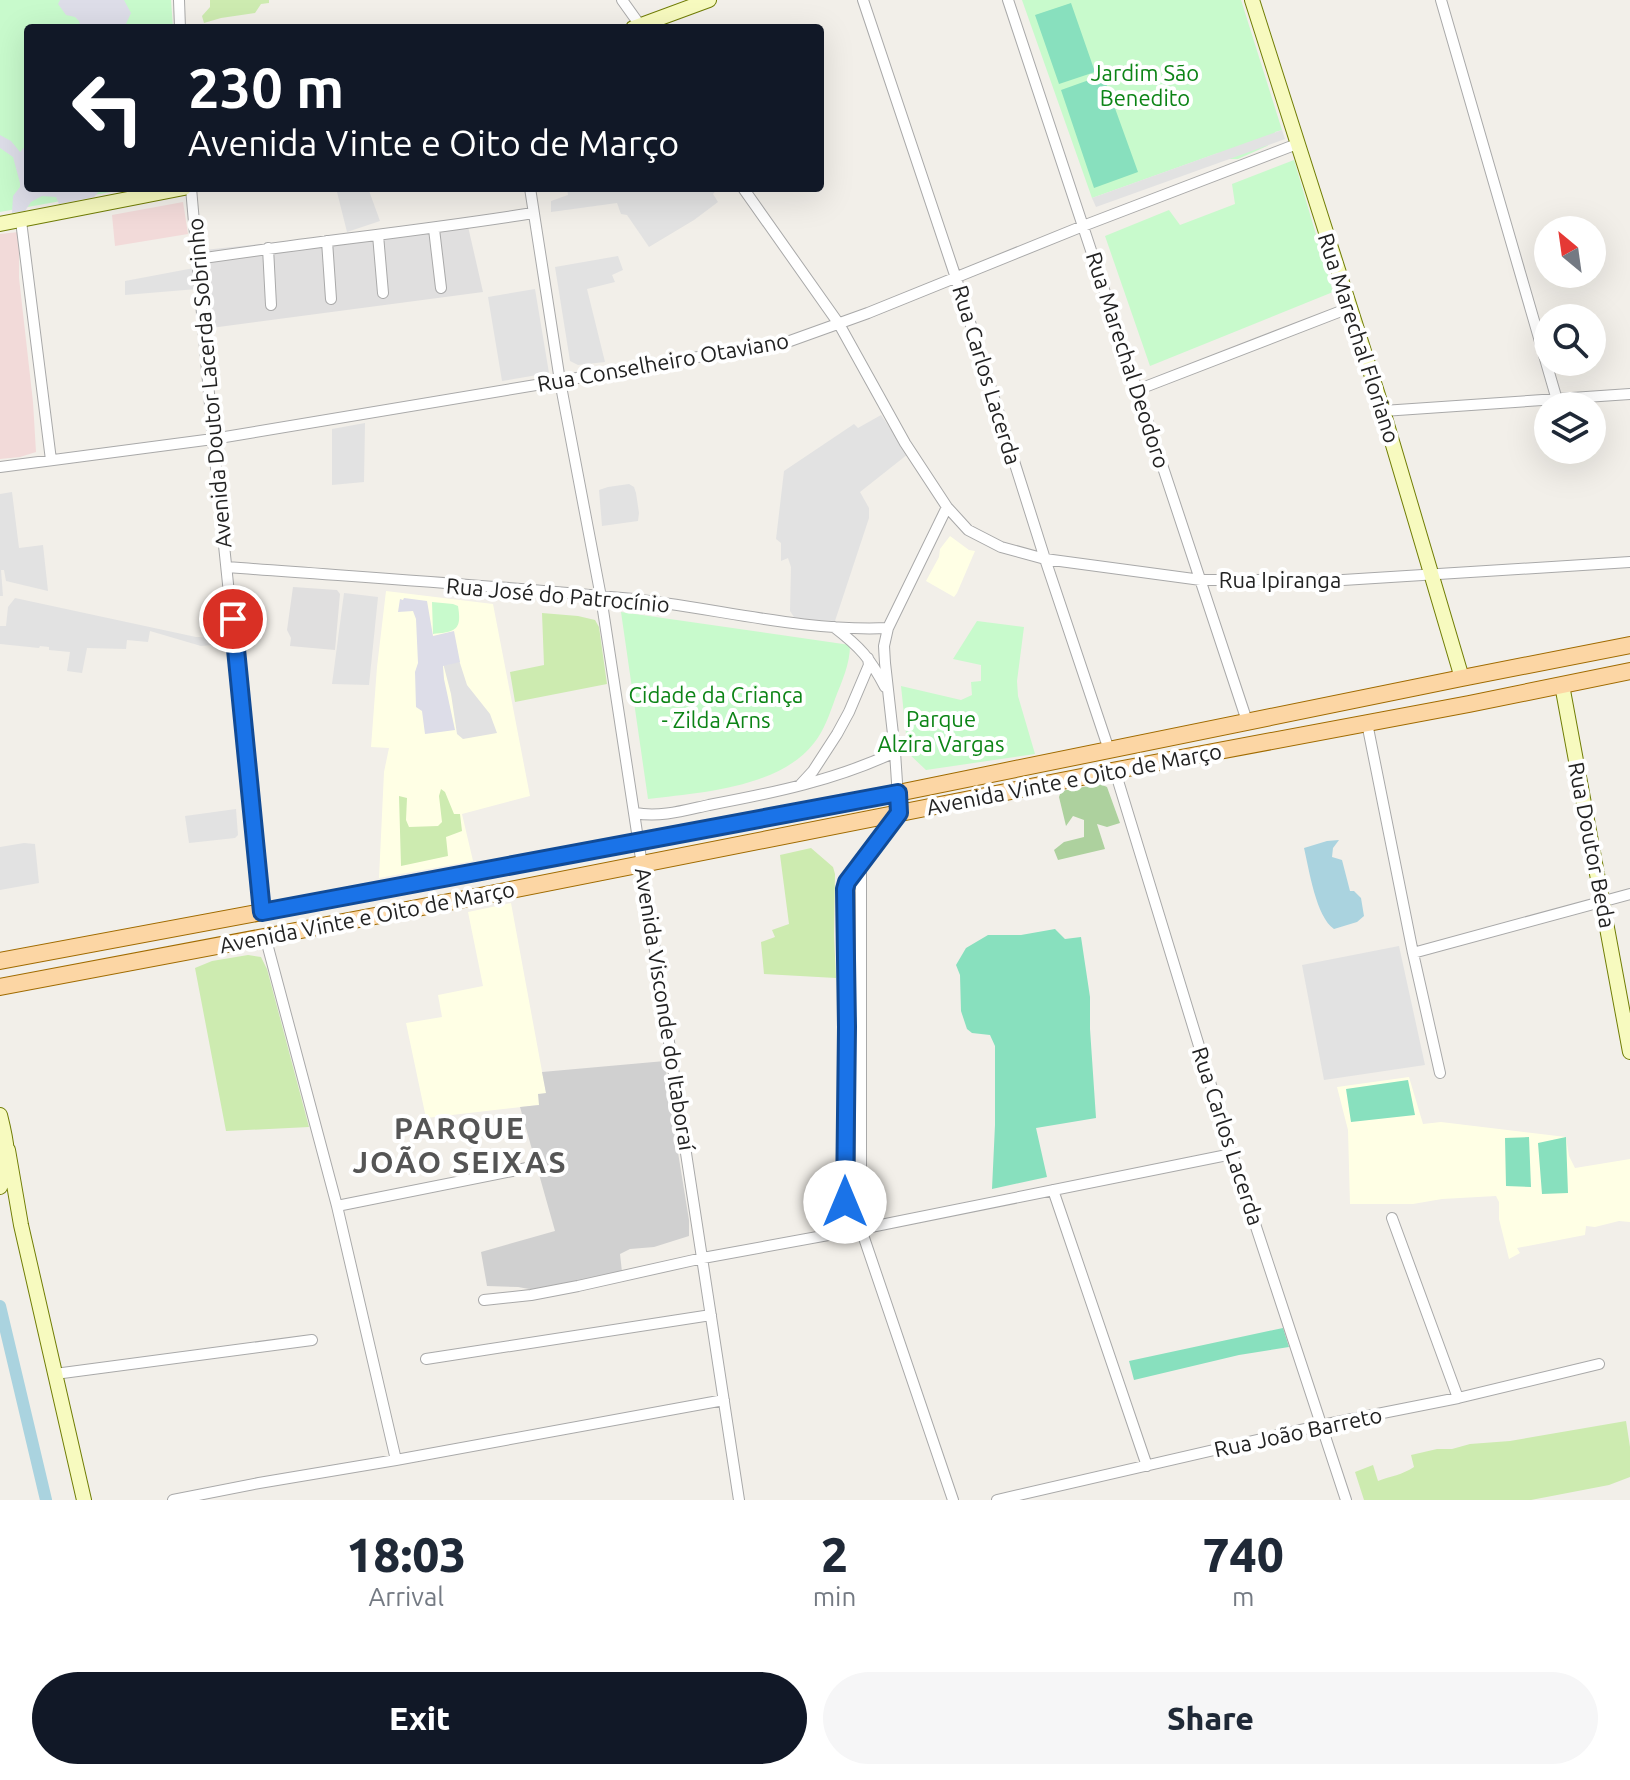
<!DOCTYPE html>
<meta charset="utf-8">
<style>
body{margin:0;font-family:Ubuntu,sans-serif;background:#f6f6f7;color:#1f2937;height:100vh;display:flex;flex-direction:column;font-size:30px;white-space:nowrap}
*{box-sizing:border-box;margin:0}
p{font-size:26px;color:#747a83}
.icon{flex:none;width:44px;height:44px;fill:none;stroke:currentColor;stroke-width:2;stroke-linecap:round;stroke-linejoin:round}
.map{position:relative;height:1500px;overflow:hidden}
.side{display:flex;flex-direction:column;background:#fff;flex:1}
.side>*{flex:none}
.top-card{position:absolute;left:24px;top:24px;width:800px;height:168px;border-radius:8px;box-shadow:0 8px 32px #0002;background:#111827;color:#fff;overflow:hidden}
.needle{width:52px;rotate:331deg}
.tools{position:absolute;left:1534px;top:216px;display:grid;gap:16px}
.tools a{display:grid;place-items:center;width:72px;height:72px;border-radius:50%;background:#fff;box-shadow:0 8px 32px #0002;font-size:40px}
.pin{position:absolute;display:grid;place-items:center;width:68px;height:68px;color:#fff;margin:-34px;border:4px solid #fff;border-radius:50%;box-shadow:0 2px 8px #0007}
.me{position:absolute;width:88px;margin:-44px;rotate:0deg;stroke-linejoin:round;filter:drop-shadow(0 0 6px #0008)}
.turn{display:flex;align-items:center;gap:28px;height:168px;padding:0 32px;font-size:36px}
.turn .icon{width:104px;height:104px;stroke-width:2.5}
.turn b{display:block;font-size:56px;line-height:68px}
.eta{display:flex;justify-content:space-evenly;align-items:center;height:136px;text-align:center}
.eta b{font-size:48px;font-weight:800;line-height:56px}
.button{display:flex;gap:16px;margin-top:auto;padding:16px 32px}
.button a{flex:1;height:92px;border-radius:48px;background:#111827;color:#fff;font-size:32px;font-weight:800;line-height:92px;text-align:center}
.button a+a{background:#f6f6f7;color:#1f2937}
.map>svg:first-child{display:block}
.residential{fill:#e0dfdf}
.commercial{fill:#f2dad9}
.education{fill:#ffffe5}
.religious{fill:#d0d0d0}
.grass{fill:#cdebb0}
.forest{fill:#add19e}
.park{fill:#c8facc}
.pitch{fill:#88e0be}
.parking{fill:#e2e2e2}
.plaza{fill:#dddde8}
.water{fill:#aad3df}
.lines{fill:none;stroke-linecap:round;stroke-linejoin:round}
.canal{stroke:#aad3df;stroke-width:12}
.street-casing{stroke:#a9a9a9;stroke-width:12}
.secondary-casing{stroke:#707d05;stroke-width:16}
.primary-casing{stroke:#a06b00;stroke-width:18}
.street{stroke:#fff;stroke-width:10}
.secondary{stroke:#f7fabf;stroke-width:14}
.primary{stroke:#fcd6a4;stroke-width:16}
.route-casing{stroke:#114b97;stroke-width:20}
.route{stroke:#1a73e8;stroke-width:14}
.labels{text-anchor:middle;stroke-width:8;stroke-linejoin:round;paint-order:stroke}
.park-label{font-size:22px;fill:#0c8416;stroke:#fff}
.street-label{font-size:22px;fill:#222;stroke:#fff}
.district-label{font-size:30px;font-weight:bold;letter-spacing:2px;fill:#555;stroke:#fff}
</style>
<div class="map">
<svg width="1630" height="1500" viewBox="0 0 1630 1500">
<rect width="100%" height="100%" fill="#f2efe9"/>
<path class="residential" d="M467,222L483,292L211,328L204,250Z
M293,587L337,590L340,594L335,650L290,646L291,638L287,630Z"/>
<path class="commercial" d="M183,202L188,234L115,246L112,215Z
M19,232V278L33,402L36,452L20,457L0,459V234Z"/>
<path class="education" d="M950,536L969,550L975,551L957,593L954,597L926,581L939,557L940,549Z
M386,591L493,604L530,796L462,814L473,861L379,878L384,772L389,748L371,747L377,667Z
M511,903L546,1093L539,1105L426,1118L406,1023L442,1017L438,995L483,986L468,912Z
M1409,1077L1423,1124L1441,1122L1566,1137L1569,1156L1575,1168L1630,1159V1222L1619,1221L1595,1227L1586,1226L1585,1235L1517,1248L1520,1253L1509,1259L1499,1219V1202L1496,1196L1442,1199L1413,1204H1350L1348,1130L1337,1087Z"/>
<path class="religious" d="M665,1061L669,1097L689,1220V1236L654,1247L630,1249L620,1254L622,1272L535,1290L518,1287L487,1286L481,1252L555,1231L520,1107L539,1105L538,1094L546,1093L542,1072Z"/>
<path class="grass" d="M210,0H269V3L261,4L255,13L221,18L204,23L202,16L210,7Z
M542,613L578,616L595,620L599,627L607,684L515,702L510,672L544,665Z
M441,789L445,792L454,814H460L462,831L446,837L448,856L401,866L399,796L407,798L406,820L409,827L438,826L442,822L439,796Z
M811,848L833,867L835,874L834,935L836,978L764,974L761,942L775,937L772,930L789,924L780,855Z
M248,955L261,957L267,969L309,1127L226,1131L195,968L212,961Z
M1626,1421L1630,1447V1477L1609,1485L1531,1500H1364L1355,1472L1373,1465L1378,1481C1391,1476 1402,1475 1414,1467L1411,1455L1437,1449H1452L1470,1444L1510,1441Z"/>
<path class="forest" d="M1100,784L1107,787L1120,823L1107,827L1097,824L1105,849L1058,860L1054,850L1064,842L1084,837V820L1073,816L1066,826L1059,797L1061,791Z"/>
<path class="park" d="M0,0H171L173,28H28V188H133L0,212Z
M1022,0H1241L1282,130L1275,132L1274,140L1267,146L1238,159H1227L1218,153L1092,198Z
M1294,160L1333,292L1150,366L1105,236L1169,210L1180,225L1235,204L1232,184Z
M432,602L453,604L458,606C462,630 456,632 433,634Z
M621,612L850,645C850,664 842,681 835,699C830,713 824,731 814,743C779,788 700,793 648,799Z
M977,621L1024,627L1017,681L1018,696L1035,754L926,770L908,753L901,686L961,700L972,695L971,682L981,681V665L953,659Z"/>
<path class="pitch" d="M1071,3L1095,72L1059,84L1035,15Z
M1103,75L1138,172L1094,188L1061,90Z
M1055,929L1065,939L1081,937L1090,997V1029L1096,1118L1036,1128L1047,1177L992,1189L995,1125V1046L990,1035L972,1033L967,1029L961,1011L960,975L956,965L966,948L988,935H1021Z
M1408,1080L1415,1115L1351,1122L1346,1089Z
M1529,1137L1531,1187L1506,1186L1505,1138Z
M1566,1137L1568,1193L1542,1194L1538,1143Z
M1283,1328L1289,1347L1239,1355L1134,1380L1129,1361Z"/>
<path class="parking" d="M1282,130L1285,139L1096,207L1092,198Z
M336,188H368L380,221L347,232Z
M567,188H718L713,194L718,202L694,220L649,247L627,215L621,214L617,203L551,212V201L568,195Z
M618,256L623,270L612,275L615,282L587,289L605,362L578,365L570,361L555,267Z
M194,268L197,289L125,295V281Z
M535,289L549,373L502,381L488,297Z
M881,415L908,454L860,492L869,508V518L835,621L807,620L794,617L790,611L791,567L788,558L781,561V543L776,539L784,471L854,424L858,428Z
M365,423L364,482L332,485V429Z
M629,484L634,487L636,493L639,513L638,521L602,526L599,490L608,487Z
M12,492L19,548L43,545L48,591L6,581L4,570H1L3,596H0V494Z
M344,593L378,597L369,685L332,684Z
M15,598L196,637L222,638V644L201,646L150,631L148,642L127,640L126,649L87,648L82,673L67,671L70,652L49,650V647L40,646L39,648L0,644V626H6L8,607Z
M459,660L467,685L490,714L497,733L463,739L457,734L451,694L443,663Z
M236,809L238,835L235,838L189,843L185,816Z
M24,843L35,844L39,883L0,890V847Z
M1399,946L1425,1065L1324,1080L1302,965Z"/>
<path class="plaza" d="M60,0H124L131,13L125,26L121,28H81L79,21L75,17L66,15L58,4Z
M0,135L11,141L20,152L28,143V188H45L49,191L52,189L59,192L73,188H102L94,197L59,204L56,197L42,196L31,202L25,211L12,213L13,196L20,187V183L13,157L0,148Z
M404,598L427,601L433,636L454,631L460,662L443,666L444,679L455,730L425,734L422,711L416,707L415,672L418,663L416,619L413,611L398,612L400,599L403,600Z"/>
<path class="water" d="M1339,840L1333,848L1332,857L1342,860L1350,891H1354L1361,898L1364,916L1357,922L1334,929C1316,917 1309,869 1304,848L1327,841Z"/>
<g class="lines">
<path class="canal" d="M0,1306L46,1500"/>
<g class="street-casing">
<path id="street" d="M179,0L180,28
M622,0L642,28
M863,0L956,278L1045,559L1109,750
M1008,0L1247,721
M1441,0L1557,400
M191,188L213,439L262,912
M530,188L560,381L601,597L739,1500
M743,188L839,324L905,443L947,507L968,530L1001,547L1045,559L1201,580H1343L1630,562
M21,221L51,460
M434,229L441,288
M378,235L383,293
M327,241L331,299
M268,248L271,305
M198,259C310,242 421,231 533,213
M1137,390L1349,308
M1383,411L1630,394
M0,467L213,439L560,381L790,341L868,313L1083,226L1297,144
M947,507L888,628L884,646L885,663L895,752L899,813L861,866V1229L953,1500
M227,567C359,577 490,585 622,598C710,606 798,632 888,628
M834,627C860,647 870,658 885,687
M1367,723L1413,953L1440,1073
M1115,771L1232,1154L1346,1500
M801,784L813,771L837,734L849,712L869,665L868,658
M635,813C660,818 686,810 709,805C773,793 836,780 895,752
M265,936L337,1206L396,1460
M1413,953L1630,894
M1053,1190L1147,1466
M337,1206L527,1168
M1392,1218L1458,1398
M845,1232L847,1027L845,889L847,882L861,866
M484,1300L531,1295L578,1286L703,1258L861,1229L1232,1154
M426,1359L711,1315
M55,1374L312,1340
M173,1500L259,1483L396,1460L724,1400
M997,1500L1322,1425L1458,1398L1599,1364"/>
</g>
<g class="secondary-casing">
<path id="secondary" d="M1252,0L1383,411L1462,678
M633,28L709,0
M0,224L184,188
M1562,685L1630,1052
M0,1115C6,1139 12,1163 0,1187
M8,1150L21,1225L84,1500"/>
</g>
<g class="primary-casing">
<path id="primary" d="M0,961L898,793L1462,678L1630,645
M0,987L470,898L1112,771L1469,704L1630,671"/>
</g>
<use href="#street" class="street"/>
<use href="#secondary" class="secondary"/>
<use href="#primary" class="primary"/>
</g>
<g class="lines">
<g class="route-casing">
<path id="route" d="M233,619L262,912L898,793L899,813L847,882L845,889L847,1027L845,1202"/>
</g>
<use href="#route" class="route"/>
</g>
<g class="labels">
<g class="park-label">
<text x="1145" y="81">Jardim São<tspan x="1145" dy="25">Benedito</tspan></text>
<text x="716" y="703">Cidade da Criança<tspan x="716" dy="25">- Zilda Arns</tspan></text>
<text x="941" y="727">Parque<tspan x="941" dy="25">Alzira Vargas</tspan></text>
</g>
<g class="street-label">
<text transform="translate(1359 338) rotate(72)" y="8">Rua Marechal Floriano</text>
<text transform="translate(1128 360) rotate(72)" y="8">Rua Marechal Deodoro</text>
<text transform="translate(663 362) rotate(-10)" y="8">Rua Conselheiro Otaviano</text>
<text transform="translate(987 375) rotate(73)" y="8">Rua Carlos Lacerda</text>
<text transform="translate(209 383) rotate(-95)" y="8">Avenida Doutor Lacerda Sobrinho</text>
<text x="1280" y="588">Rua Ipiranga</text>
<text transform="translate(558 595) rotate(5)" y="8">Rua José do Patrocínio</text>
<text transform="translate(1074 779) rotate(-11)" y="8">Avenida Vinte e Oito de Março</text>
<text transform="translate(1592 845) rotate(79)" y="8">Rua Doutor Beda</text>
<text transform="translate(367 917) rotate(-11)" y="8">Avenida Vinte e Oito de Março</text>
<text transform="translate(665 1009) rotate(81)" y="8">Avenida Visconde do Itaboraí</text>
<text transform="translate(1228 1136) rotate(72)" y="8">Rua Carlos Lacerda</text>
<text transform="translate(1298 1432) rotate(-12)" y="8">Rua João Barreto</text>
</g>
<g class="district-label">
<text x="460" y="1139">PARQUE<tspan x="460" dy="34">JOÃO SEIXAS</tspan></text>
</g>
</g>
</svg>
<div class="tools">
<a><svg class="needle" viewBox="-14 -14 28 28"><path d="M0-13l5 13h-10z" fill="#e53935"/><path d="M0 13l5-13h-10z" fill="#747a83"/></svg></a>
<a><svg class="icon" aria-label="search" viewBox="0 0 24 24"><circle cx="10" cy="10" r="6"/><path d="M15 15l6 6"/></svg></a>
<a><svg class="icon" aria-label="layers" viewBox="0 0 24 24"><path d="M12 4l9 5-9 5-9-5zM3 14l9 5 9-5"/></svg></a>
</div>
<div class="pin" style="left:233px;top:619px;background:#d93025"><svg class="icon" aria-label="arrive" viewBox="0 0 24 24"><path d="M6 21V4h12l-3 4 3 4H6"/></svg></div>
<svg class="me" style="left:845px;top:1202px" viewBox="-20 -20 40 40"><circle r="19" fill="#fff"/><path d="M0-13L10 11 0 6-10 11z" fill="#1a73e8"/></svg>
<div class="top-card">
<div class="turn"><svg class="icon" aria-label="left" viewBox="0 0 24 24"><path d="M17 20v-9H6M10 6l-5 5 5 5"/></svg><div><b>230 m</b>Avenida Vinte e Oito de Março</div></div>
</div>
</div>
<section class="side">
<div class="eta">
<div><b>18:03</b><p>Arrival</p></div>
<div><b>2</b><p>min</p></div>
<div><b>740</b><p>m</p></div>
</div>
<div class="button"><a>Exit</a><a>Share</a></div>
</section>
